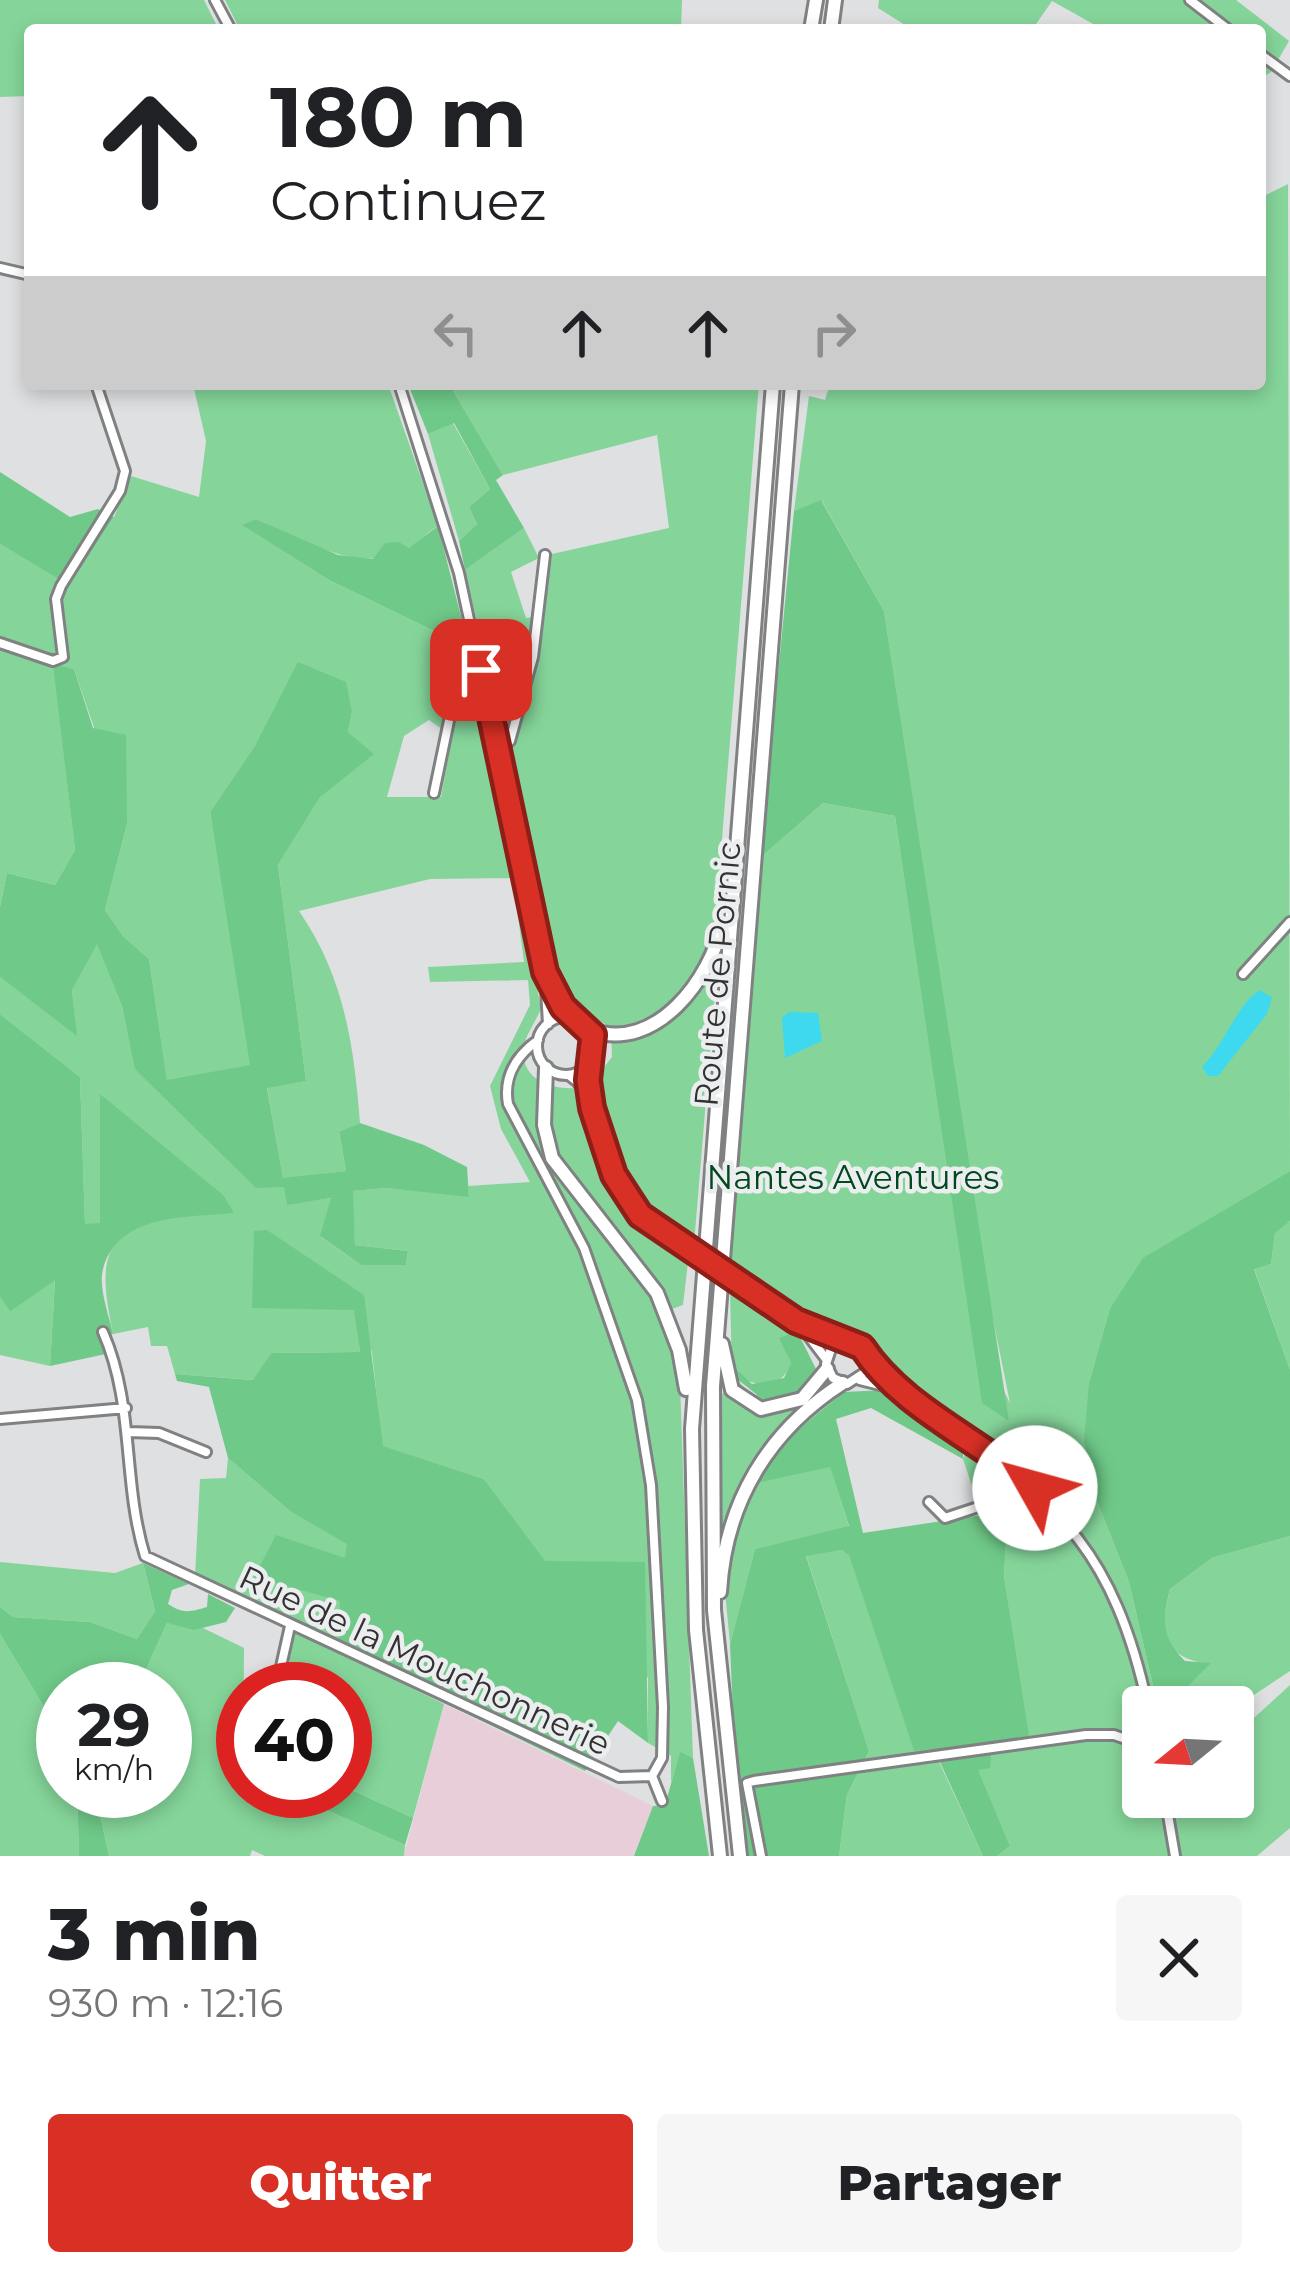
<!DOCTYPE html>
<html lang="fr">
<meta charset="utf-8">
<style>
body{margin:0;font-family:Montserrat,sans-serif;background:#f6f6f6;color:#202124;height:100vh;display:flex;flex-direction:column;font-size:45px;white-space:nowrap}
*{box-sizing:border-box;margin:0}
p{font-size:39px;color:#757577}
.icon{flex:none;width:66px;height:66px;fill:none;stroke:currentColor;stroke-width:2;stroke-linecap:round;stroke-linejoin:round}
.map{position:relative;height:1856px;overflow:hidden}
.side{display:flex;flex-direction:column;background:#fff;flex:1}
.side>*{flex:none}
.hud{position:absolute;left:24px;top:24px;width:1242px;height:366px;border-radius:12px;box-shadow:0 6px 18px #0003;background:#fff;color:#202124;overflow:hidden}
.needle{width:78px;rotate:252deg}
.controls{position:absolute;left:1122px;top:1686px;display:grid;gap:24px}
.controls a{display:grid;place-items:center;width:132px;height:132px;border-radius:12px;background:#fff;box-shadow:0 6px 18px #0003;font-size:60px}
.speed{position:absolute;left:36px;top:1662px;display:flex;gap:24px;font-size:60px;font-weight:700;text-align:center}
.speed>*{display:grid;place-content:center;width:156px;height:156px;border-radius:50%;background:#fff;box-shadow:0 6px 18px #0003;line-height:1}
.speed small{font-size:30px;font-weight:400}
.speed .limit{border:18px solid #d22;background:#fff;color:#111}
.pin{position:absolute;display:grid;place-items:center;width:102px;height:102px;color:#fff;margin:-51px;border-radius:24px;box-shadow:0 6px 18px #0006}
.me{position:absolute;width:132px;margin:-66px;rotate:308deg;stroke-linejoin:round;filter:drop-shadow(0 0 9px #0008)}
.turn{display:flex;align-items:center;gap:42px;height:252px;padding:0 48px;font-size:54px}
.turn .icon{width:156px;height:156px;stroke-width:2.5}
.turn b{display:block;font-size:84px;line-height:102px}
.lanes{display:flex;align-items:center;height:114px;padding:0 48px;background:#0003;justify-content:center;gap:60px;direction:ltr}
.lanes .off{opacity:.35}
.round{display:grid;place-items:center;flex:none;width:126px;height:126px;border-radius:12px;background:#f6f6f6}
.headline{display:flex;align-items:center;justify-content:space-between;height:204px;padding:0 48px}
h1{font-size:72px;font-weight:800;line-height:90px}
.action{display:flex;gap:24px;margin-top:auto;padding:24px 48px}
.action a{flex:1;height:138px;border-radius:12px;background:#d93025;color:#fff;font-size:48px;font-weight:800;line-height:138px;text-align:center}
.action a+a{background:#f6f6f6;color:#202124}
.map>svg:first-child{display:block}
.industrial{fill:#e7ced8}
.green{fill:#85d59a;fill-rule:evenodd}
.forest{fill:#6fc988}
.water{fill:#3ed9ef}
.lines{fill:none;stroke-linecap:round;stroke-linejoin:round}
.minor-casing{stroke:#808182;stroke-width:14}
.highway-casing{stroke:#808182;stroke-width:18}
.minor{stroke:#fff;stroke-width:8}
.highway{stroke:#fff;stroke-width:12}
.minor-bridge-casing{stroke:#808182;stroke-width:14;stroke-linecap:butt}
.minor-bridge{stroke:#fff;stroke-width:8}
.route-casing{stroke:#8d1f18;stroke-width:30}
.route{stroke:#d93025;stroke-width:21}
.labels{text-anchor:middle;stroke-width:9;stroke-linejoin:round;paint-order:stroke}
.street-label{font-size:33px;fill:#323233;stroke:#ecedef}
.park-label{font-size:33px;fill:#00481f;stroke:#ecedef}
</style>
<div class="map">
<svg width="1290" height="1856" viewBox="0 0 1290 1856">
<rect width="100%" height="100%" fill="#dfe0e2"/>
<path class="industrial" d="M444,1704L653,1806L634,1856H404Z"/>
<path class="green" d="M0,0H204L219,30H30V96L0,97Z
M225,0H682L681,30H240Z
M879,0H1236L1289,41L1271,72L1260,79V30H1104L1052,1L1032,30H913L878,8Z
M1288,184L1290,1171L1143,1259L1110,1308L1089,1383L1097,1501L1129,1582L1158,1707H1143V1797H1233V1737L1290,1685V1828L1257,1856H997L1010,1846L977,1769L990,1755L1030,1748L1004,1576L1008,1511L981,1513L963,1459L971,1433L880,1364L870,1341L855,1333L832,1337L731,1266L760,858L823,803L895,816L972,1328L1010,1403L989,1299L884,611L822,501L794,511L809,396L825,400L830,384H1260V198Z
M193,384H388L438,526C427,532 419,543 408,549C357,576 303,539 256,519L243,525L329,580L469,648L541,1008C537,1020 526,1034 524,1046C519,1080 551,1090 578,1088C603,1169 611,1214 688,1262L683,1305L661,1313L680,1382L693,1758L680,1753L671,1783V1756L648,1743V1678L544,1561L484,1479L382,1446L372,1352L355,1310L360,1352L271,1353L254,1380L175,1374L167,1346H151L148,1327L113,1334C104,1286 91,1234 156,1221L110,1104L101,1095L100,1224H85L80,1077L0,1014V977L76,1034L72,990L97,942L122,1006L136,1069L285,1187L287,1204L332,1198L321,1237L361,1265H406L408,1251L355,1245L352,1191L386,1188L469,1196L468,1186L530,1182L501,1129L490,1086L530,1005L528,980L430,982L428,967L524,962L513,878L430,879L299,911C344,976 354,1045 360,1123L339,1133L346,1171L283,1179L267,1087L306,1081L278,865L318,798L373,754L348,732L352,712L256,744L210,812L251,1065L167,1081L149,959L123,936L105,910L127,824L74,669L54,665L75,850L55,885L7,873L0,907V544L69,584L114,517L131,476L199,497L206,441ZM429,720L452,736L441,797H387L404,736Z
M449,384H759L715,925L693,977L706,983L717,968L694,1244C626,1211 611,1150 593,1081L612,1057L611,1028L568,1001L557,969L465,570L524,528L539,558L511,572L526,618L543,616L552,554L669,528L657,435L503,475Z
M453,423L490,489L469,507L477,524L459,541L428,434Z
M1290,1221V1370L1254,1268L1271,1264L1275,1232Z
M55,1279L50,1366L0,1355V1297L10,1312Z
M730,1289L797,1331L780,1338L791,1363C780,1393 755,1385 732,1375Z
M817,1371L844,1392L769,1454L756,1482L830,1466L849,1527L755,1549L730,1644L718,1518L720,1395L740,1383L753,1396Z
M228,1458L291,1512L348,1544L338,1652L444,1704L413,1818L345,1787V1689H285L296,1621L195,1577L200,1479L226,1478Z
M1290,1536V1671L1233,1709L1167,1707L1209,1664C1161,1657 1159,1632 1170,1589L1212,1558Z
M842,1550L849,1556L914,1750L933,1749L983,1856H839L847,1795L869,1751L806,1555Z
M0,1562L115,1573L143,1563L155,1611L137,1639L90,1622L13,1617L0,1607Z
M167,1623L203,1628L244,1648L243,1791H284L405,1845L404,1856H265L252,1850L250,1856H109L100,1815L113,1791H165V1689H137Z
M0,1634L63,1738V1791H77L79,1856H0Z"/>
<path class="forest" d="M408,384H449L503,475L496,480L524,528L465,570L459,541L477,524L469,507L490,489L454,423L428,434Z
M0,472L70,517L98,509L114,517L69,585L0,544Z
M821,500L884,611L1009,1421L982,1403L895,816L823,803L760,858L794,511Z
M256,519L338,555L373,559L385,543L399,542L409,548L438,526L469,648L329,580L242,525Z
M298,662L346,682L352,712L348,732L374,754L319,798L278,865L306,1081L267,1088L283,1178L346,1171L339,1132L360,1123L424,1145L467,1167L469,1197L386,1188L353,1191L355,1245L408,1251L406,1265H361L320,1236L331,1198L287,1205L284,1187L256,1188L135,1069L122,1006L97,944L72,990L77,1036L0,977V907L7,873L55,885L75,850L53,664L74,669L93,728L126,735L127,824L105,910L123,936L149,959L167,1080L250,1065L210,812L256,744Z
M0,1014L80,1077L85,1224L100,1223V1094L223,1195L234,1213C188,1218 119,1212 103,1269C98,1286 109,1316 113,1334L101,1338L106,1354L50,1366L55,1280L10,1312L0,1297Z
M1290,1171V1221L1275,1233L1271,1264L1254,1269L1290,1370V1536L1212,1558L1170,1589C1162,1619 1161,1638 1185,1661L1211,1663L1167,1707H1158L1129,1582L1097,1501L1084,1441L1089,1383L1110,1308L1143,1258Z
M267,1230L364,1295L383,1446L484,1479L545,1561L645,1562L648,1743L618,1721L585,1771L338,1651L340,1601L254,1577L276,1535L345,1558L347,1544L291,1512L228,1458L209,1387L177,1381L175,1374L253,1380L271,1353L360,1352L354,1310L252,1308L254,1231Z
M797,1331L817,1371L806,1389L765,1401L732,1375L738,1371L752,1384L784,1378L791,1363L779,1338Z
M885,1390L963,1446V1459L871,1408L836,1419L863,1533L1008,1511L1004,1576L1031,1749L991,1755L990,1768L978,1770L1010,1846L997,1856H983L934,1749L914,1751L849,1556L842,1550L806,1556L869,1751L847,1795L839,1856H748L734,1739L730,1644L755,1549L849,1526L830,1467L756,1483L769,1454L844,1392Z
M143,1563L189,1584L172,1590L168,1604C183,1614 190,1612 207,1607L208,1594L235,1608L226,1622L194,1630L167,1623L137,1689H63V1738L0,1634V1607L13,1617L90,1622L137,1639L155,1611Z
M680,1752L693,1758L709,1856H634L653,1806L665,1805Z
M345,1787L413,1818L405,1845L284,1791Z
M77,1791H113L100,1815L109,1856H79Z"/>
<path class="water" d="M1260,990L1272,998L1267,1014L1218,1076H1208L1202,1067C1225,1044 1237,1004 1260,990Z
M789,1012L818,1013L822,1041L785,1058L782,1018Z"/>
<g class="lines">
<g class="minor-casing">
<path id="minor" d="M215,0L231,30
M1190,0L1229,30
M1260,54L1290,76
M0,268L30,275
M399,384L459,573L545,972L548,1024
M0,643L53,661L63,657L56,599L61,586L120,491L125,471L96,384
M498,749L510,741L533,657L545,555
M434,793L451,711L481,670
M1243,974L1290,922
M551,984L571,1016
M537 1046a29 29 0 1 1 58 0a29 29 0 1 1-58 0Z
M570,1076C600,1095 600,1147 615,1177C628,1205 647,1223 671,1240
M744,1285L814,1330L862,1347L867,1371L847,1384L833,1378L826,1364L831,1349L845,1341
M801,1326L826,1359
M103,1332C135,1405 122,1481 145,1556L619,1777L652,1776L662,1758L663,1707L651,1485L637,1400L584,1248L508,1104C503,1076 516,1056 538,1040
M868,1362C1013,1490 1102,1494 1148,1707
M860,1380L892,1388
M0,1419L126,1408
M129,1432L159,1433L206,1452
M929,1502L945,1518L1035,1488
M276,1689L290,1626
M652,1776L662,1801
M1165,1797L1175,1856
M761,1856L747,1783L754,1781L1086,1735H1114L1143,1745"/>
</g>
<g class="highway-casing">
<path id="highway" d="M811,30L816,0
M831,30L835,0
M591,1030C656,1054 712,977 722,923
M546,1068L544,1125L552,1158L657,1293L679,1350L686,1389
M722,1344L732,1390L761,1409L802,1399L827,1369
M720,1592C725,1503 768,1431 843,1383
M720,1856L696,1630L692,1429L773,384
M740,1856L714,1610L713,1386L792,384"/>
</g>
<use href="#minor" class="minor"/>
<use href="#highway" class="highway"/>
<g class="minor-bridge-casing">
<path id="minor-bridge" d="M671,1240L744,1285"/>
</g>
<use href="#minor-bridge" class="minor-bridge"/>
</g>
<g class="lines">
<g class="route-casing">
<path id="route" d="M481,670L545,972L563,1007L593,1035L588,1080L592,1108L614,1175L640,1215L796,1321L862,1347C902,1408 979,1439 1035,1488"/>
</g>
<use href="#route" class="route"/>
</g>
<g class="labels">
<g class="street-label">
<text transform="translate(717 974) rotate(-85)" y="12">Route de Pornic</text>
<text transform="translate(425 1660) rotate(25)" y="12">Rue de la Mouchonnerie</text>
</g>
<g class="park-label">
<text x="853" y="1189">Nantes Aventures</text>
</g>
</g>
</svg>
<div class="controls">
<a><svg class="needle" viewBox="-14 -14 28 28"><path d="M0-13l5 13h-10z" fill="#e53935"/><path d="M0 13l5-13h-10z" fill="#757577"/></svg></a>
</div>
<div class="speed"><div>29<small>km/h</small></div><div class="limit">40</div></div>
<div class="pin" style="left:481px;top:670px;background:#d93025"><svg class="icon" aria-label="arrive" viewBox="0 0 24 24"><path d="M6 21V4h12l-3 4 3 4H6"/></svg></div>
<svg class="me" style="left:1035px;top:1488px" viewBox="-20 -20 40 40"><circle r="19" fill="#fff"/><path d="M0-13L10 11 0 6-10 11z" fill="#d93025"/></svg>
<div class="hud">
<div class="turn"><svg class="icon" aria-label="ahead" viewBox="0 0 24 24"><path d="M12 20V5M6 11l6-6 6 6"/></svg><div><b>180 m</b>Continuez</div></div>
<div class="lanes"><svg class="icon off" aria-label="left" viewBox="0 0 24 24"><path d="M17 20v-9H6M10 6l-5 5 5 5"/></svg><svg class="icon" aria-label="ahead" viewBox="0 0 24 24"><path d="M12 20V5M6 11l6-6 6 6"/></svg><svg class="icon" aria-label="ahead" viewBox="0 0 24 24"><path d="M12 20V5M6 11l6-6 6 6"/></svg><svg class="icon off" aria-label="right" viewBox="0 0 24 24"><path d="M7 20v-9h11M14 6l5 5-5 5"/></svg></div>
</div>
</div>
<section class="side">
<div class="headline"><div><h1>3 min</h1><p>930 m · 12:16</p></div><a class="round"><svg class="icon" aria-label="close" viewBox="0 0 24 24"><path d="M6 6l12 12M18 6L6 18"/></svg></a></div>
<div class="action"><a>Quitter</a><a>Partager</a></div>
</section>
